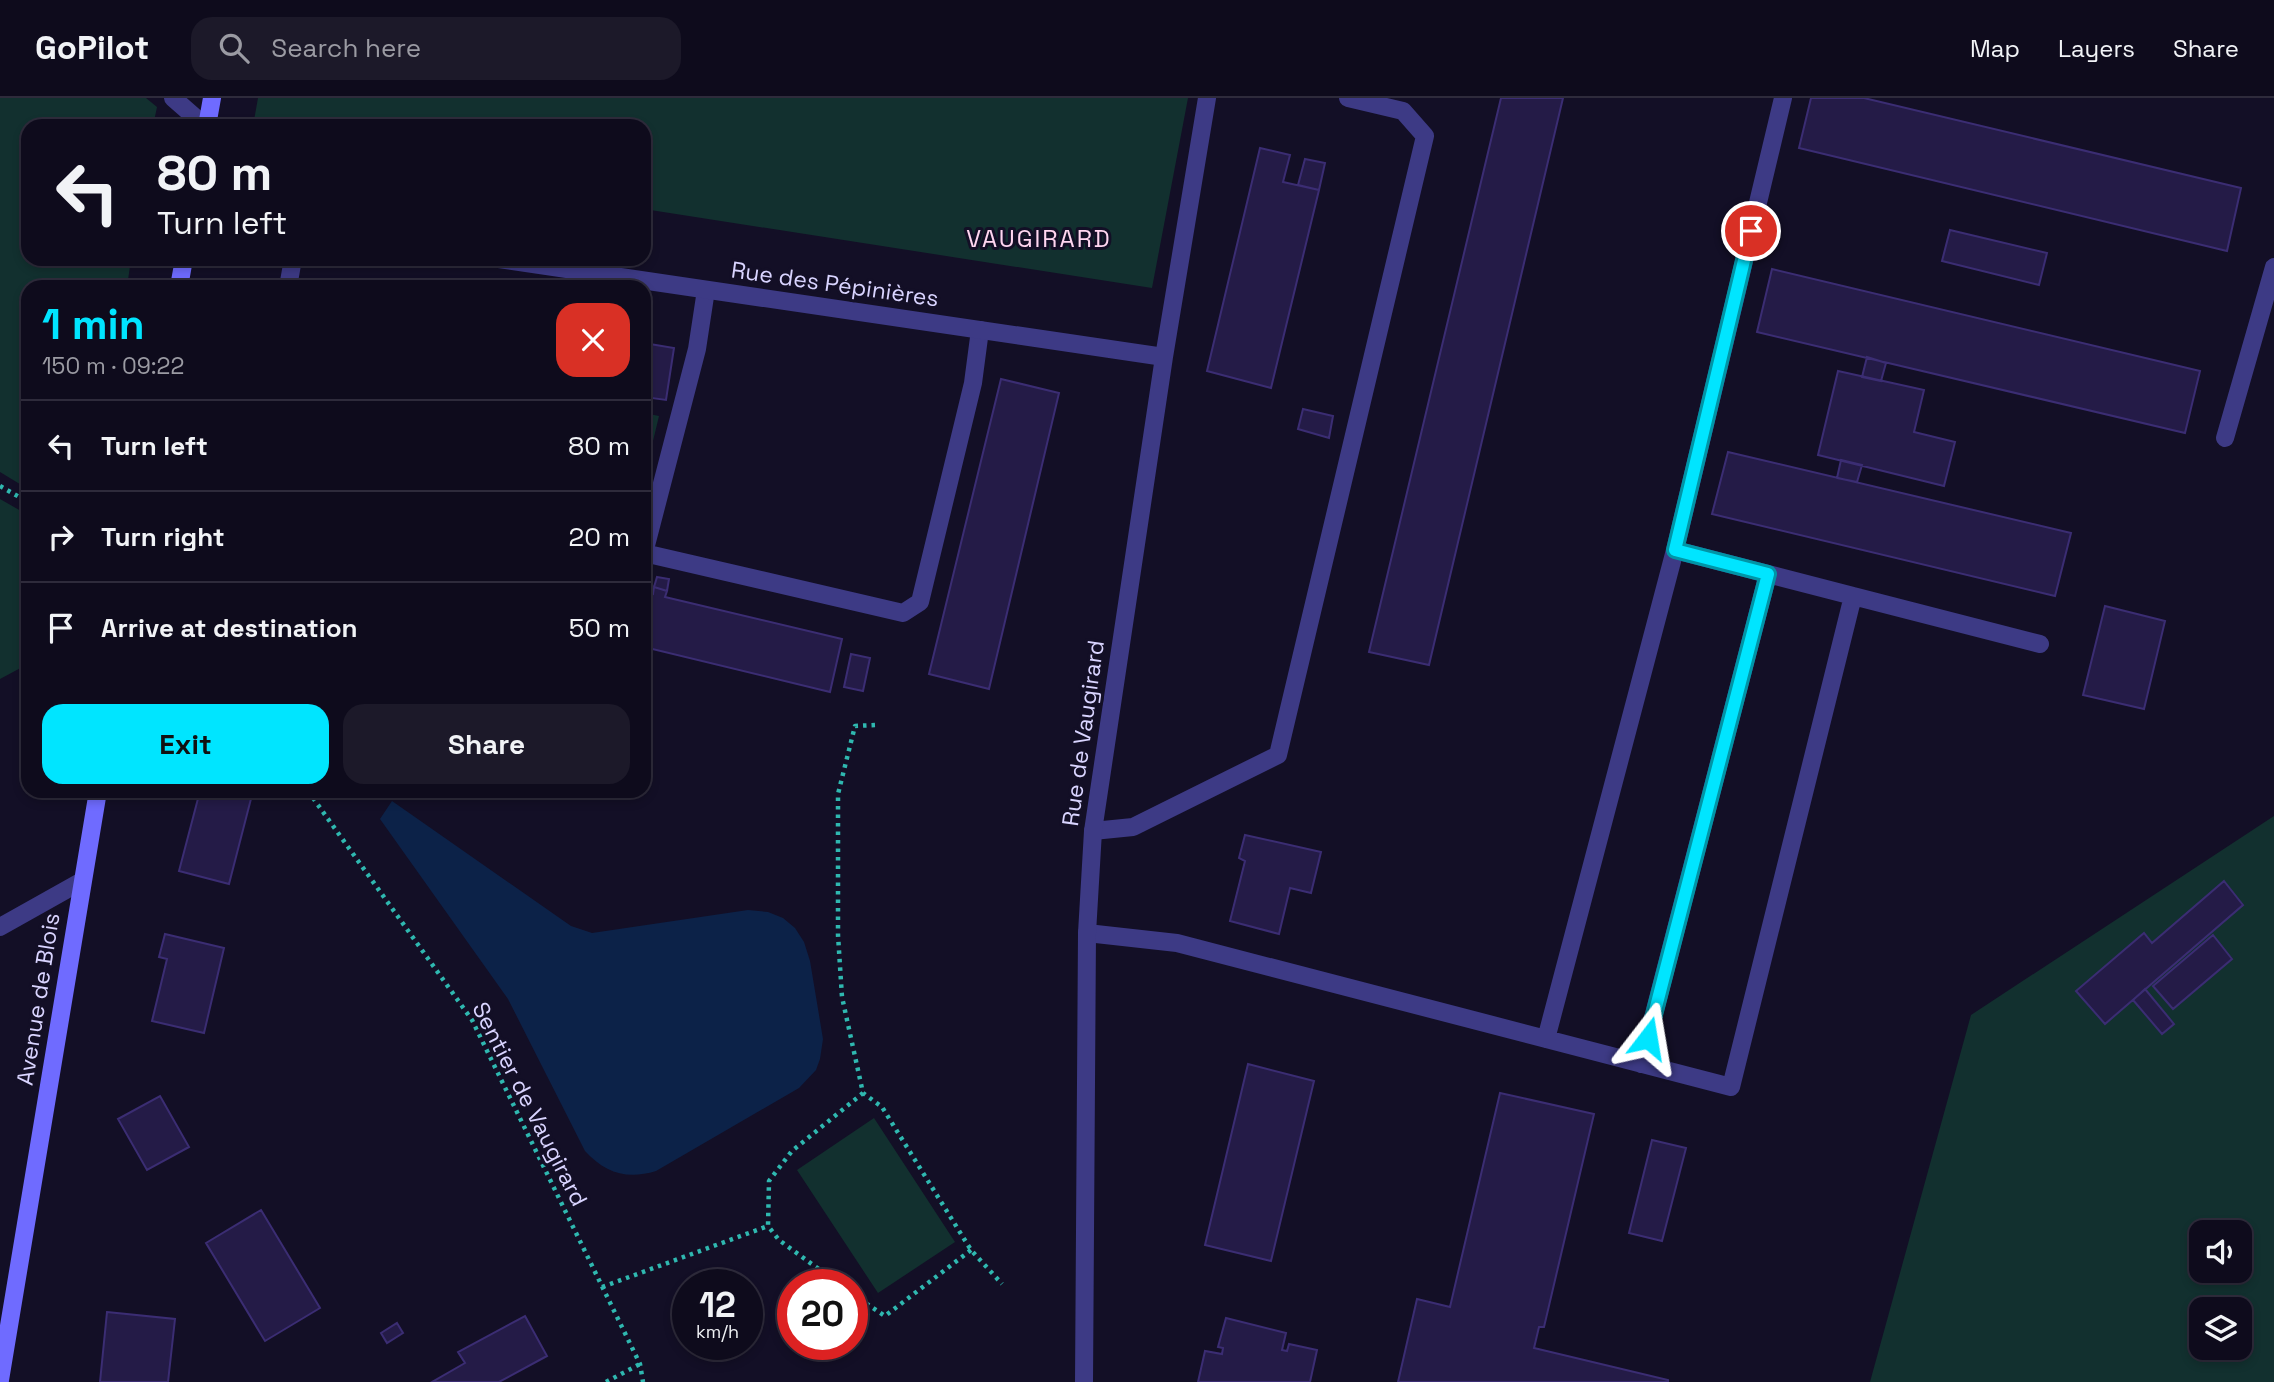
<!DOCTYPE html>
<meta charset="utf-8">
<style>
body{margin:0;font-family:"Space Grotesk",sans-serif;background:#1c1929;color:#f1f3f6;height:100vh;display:flex;flex-direction:column;font-size:26px;white-space:nowrap}
*{box-sizing:border-box;margin:0}
p{font-size:23px;color:#9b9ba3}
.icon{flex:none;width:38px;height:38px;fill:none;stroke:currentColor;stroke-width:2;stroke-linecap:round;stroke-linejoin:round}
.map{position:relative;flex:1;overflow:hidden}
.side{position:absolute;left:21px;top:182px;width:630px;height:518px;display:flex;flex-direction:column;background:#0e0b1c;border-radius:21px;box-shadow:0 4px 10px #0003,0 0 0 2px #2e2b3b}
.side>*{flex:none}
.banner{position:absolute;left:21px;top:21px;width:630px;height:147px;border-radius:21px;box-shadow:0 4px 10px #0003,0 0 0 2px #2e2b3b;background:#0e0b1c;color:#f1f3f6;overflow:hidden}
.fabs{position:absolute;left:2189px;top:1122px;display:grid;gap:14px}
.fabs a{display:grid;place-items:center;width:63px;height:63px;border-radius:14px;background:#0e0b1c;box-shadow:0 4px 10px #0003,0 0 0 2px #2e2b3b;font-size:35px}
.speed{position:absolute;left:672px;top:1171px;display:flex;gap:14px;font-size:35px;font-weight:700;text-align:center}
.speed>*{display:grid;place-content:center;width:91px;height:91px;border-radius:50%;background:#0e0b1c;box-shadow:0 4px 10px #0003,0 0 0 2px #2e2b3b;line-height:1}
.speed small{font-size:18px;font-weight:400}
.speed .limit{border:10px solid #d22;background:#fff;color:#111}
.pin{position:absolute;display:grid;place-items:center;width:60px;height:60px;color:#fff;margin:-30px;border:4px solid #fff;border-radius:50%;box-shadow:0 2px 7px #0007}
.me{position:absolute;width:77px;margin:-38px;rotate:14deg;stroke-linejoin:round;filter:drop-shadow(0 0 5px #0008)}
.turn{display:flex;align-items:center;gap:24px;height:147px;padding:0 21px;font-size:32px}
.turn .icon{width:91px;height:91px;stroke-width:2.5}
.turn b{display:block;font-size:49px;line-height:60px}
.round{display:grid;place-items:center;flex:none;width:74px;height:74px;border-radius:21px;background:#1c1929}
.head{display:flex;align-items:center;justify-content:space-between;height:119px;padding:0 21px}
h1{font-size:42px;font-weight:600;line-height:52px;color:#00e5ff}
.action{display:flex;gap:14px;margin-top:auto;padding:14px 21px}
.action a{flex:1;height:80px;border-radius:21px;background:#00e5ff;color:#111;font-size:28px;font-weight:600;line-height:80px;text-align:center}
.action a+a{background:#1c1929;color:#f1f3f6}
ul{padding:0;list-style:none}
li{display:flex;align-items:center;gap:21px;height:91px;padding:0 21px;border-top:2px solid #2e2b3b}
li div{flex:1}
li b{display:block;font-size:26px}
li em{font-style:normal}
header{display:flex;align-items:center;gap:42px;box-sizing:border-box;height:98px;padding:0 35px;background:#0e0b1c;border-bottom:2px solid #2e2b3b}
header strong{font-size:33px}
nav{display:flex;gap:38px;margin-inline-start:auto;font-size:24px}
.search{width:490px;height:63px;background:#1c1929;display:flex;align-items:center;gap:18px;box-sizing:border-box;padding:0 24px;border-radius:21px;color:#9b9ba3;font-size:26px}
.map>svg:first-child{display:block}
.green{fill:#12302f;fill-rule:evenodd}
.water{fill:#0c2248}
.building{fill:#241b47;stroke:#3b2d73;stroke-width:2}
.lines{fill:none;stroke-linecap:round;stroke-linejoin:round}
.path{stroke:#2fb8b0;stroke-width:4.5;stroke-dasharray:3.5 5;stroke-linecap:butt}
.service{stroke:#3d3a85;stroke-width:18}
.minor{stroke:#3d3a85;stroke-width:18}
.secondary{stroke:#6f6bff;stroke-width:18}
.route-casing{stroke:#0095a6;stroke-width:18}
.route{stroke:#00e5ff;stroke-width:12}
.labels{text-anchor:middle;stroke-width:6;stroke-linejoin:round;paint-order:stroke}
.street-label{font-size:23px;fill:#d9d4ff;stroke:#130f26}
.neighbourhood-label{font-size:24px;letter-spacing:2px;fill:#ffd6f0;stroke:#130f26}
</style>
<header>
<strong>GoPilot</strong>
<div class="search"><svg class="icon" aria-label="search" viewBox="0 0 24 24"><circle cx="10" cy="10" r="6"/><path d="M15 15l6 6"/></svg>Search here</div>
<nav><a>Map</a><a>Layers</a><a>Share</a></nav>
</header>
<div class="map">
<svg width="2274" height="1284" viewBox="0 0 2274 1284">
<rect width="100%" height="100%" fill="#130f26"/>
<path class="green" d="M0,0H146L157,9L153,28H28V161H131L127,189H28V391L0,374Z
M258,0H1188L1152,190L644,111V28H253Z
M644,315L659,318L653,343L644,352Z
M0,401L28,417V566L0,581Z
M2274,718V1284H1870L1971,917ZM2202,1134H2240V1172H2202ZM2202,1211H2240V1250H2202Z
M874,1020L955,1144L878,1195L797,1072Z"/>
<path class="water" d="M392,703L571,828L592,835L748,812L768,814L783,820L795,830L804,844L810,863L823,941L820,961L816,972L799,990L656,1073C627,1082 605,1075 585,1053L508,901L380,721Z"/>
<path class="building" d="M1501,0H1563L1429,567L1369,554Z
M1811,0H1864L2241,90L2227,153L1799,50Z
M1260,50L1290,57L1283,84L1319,92L1271,290L1207,273Z
M1305,61L1325,65L1319,92L1298,87Z
M1950,132L2047,155L2039,187L1942,163Z
M1772,171L2200,273L2185,335L1757,234Z
M644,245L674,250L666,302L644,299Z
M1867,259L1886,265L1881,283L1862,279Z
M1838,273L1924,292L1914,334L1955,344L1944,388L1818,357Z
M1001,281L1059,295L989,591L929,576Z
M1303,311L1333,318L1329,340L1298,331Z
M1728,354L2071,435L2055,498L1712,416Z
M1841,362L1862,367L1857,384L1837,380Z
M657,479L669,481L667,493L654,489Z
M654,489L667,493L665,499L842,541L830,594L644,549V493L653,496Z
M2105,508L2165,523L2144,611L2083,597Z
M851,556L870,560L863,593L844,589Z
M200,693H253L229,786L179,773Z
M1245,737L1321,754L1311,795L1290,790L1279,836L1230,823L1245,763L1239,760Z
M2224,783L2243,807L2105,926L2076,893L2144,835L2152,845Z
M165,836L224,850L204,935L152,923L167,861L159,859Z
M2213,837L2232,861L2173,911L2153,888Z
M2145,891L2174,926L2162,936L2133,902Z
M1248,966L1314,983L1271,1163L1205,1147Z
M1500,995L1594,1016L1544,1229H1539L1534,1250L1668,1282V1284H1398L1417,1201L1450,1209Z
M160,998L189,1049L147,1072L118,1021Z
M1652,1042L1686,1050L1662,1143L1629,1135Z
M261,1112L320,1210L265,1243L206,1145Z
M107,1214L175,1221L168,1284H100Z
M525,1218L547,1258L499,1284H432L465,1265L458,1254Z
M1226,1220L1286,1235L1282,1252L1287,1253L1289,1246L1317,1252L1310,1284H1198L1205,1253L1222,1256L1223,1250L1218,1249Z
M397,1225L403,1235L387,1245L381,1235Z"/>
<g class="lines">
<path class="path" d="M0,388L28,404
M875,627L855,628L838,696V837L842,899L863,995L882,1009L971,1152L1002,1186
M308,693L472,922L640,1266L643,1284
M839,1186L779,1142L768,1128L769,1083L792,1053L863,995
M602,1189L768,1128
M852,1196L885,1218L971,1152
M606,1284L640,1266"/>
<path class="service" d="M173,0L205,28
M288,189L293,161
M2225,340L2274,169
M1675,452L1783,0
M644,455L903,515L920,504L973,285L980,232
M644,455L697,251L706,192
M1093,733L1133,729L1278,657L1425,38L1403,13L1348,0
M1087,835L1177,845L1731,989L1853,498L2040,546
M1546,941L1675,452L1768,476
M1641,966L1768,476L1853,498"/>
<path class="minor" d="M499,161L1164,259
M0,829L82,783
M1084,1284L1087,835L1093,733L1164,259L1207,0"/>
<path class="secondary" d="M207,28L212,0
M179,189L184,161
M0,1282L98,693"/>
</g>
<g class="lines">
<g class="route-casing">
<path id="route" d="M1648,940L1768,476L1675,452L1751,133"/>
</g>
<use href="#route" class="route"/>
</g>
<g class="labels">
<g class="street-label">
<text transform="translate(835 186) rotate(8)" y="8">Rue des Pépinières</text>
<text transform="translate(1083 635) rotate(-82)" y="8">Rue de Vaugirard</text>
<text transform="translate(38 901) rotate(-81)" y="8">Avenue de Blois</text>
<text transform="translate(530 1006) rotate(63)" y="8">Sentier de Vaugirard</text>
</g>
<g class="neighbourhood-label">
<text x="1039" y="149">VAUGIRARD</text>
</g>
</g>
</svg>
<div class="fabs">
<a><svg class="icon" aria-label="sound" viewBox="0 0 24 24"><path d="M4 9h4l5-4v14l-5-4H4zM17 9q2 3 0 6"/></svg></a>
<a><svg class="icon" aria-label="layers" viewBox="0 0 24 24"><path d="M12 4l9 5-9 5-9-5zM3 14l9 5 9-5"/></svg></a>
</div>
<div class="speed"><div>12<small>km/h</small></div><div class="limit">20</div></div>
<div class="pin" style="left:1751px;top:133px;background:#d93025"><svg class="icon" aria-label="arrive" viewBox="0 0 24 24"><path d="M6 21V4h12l-3 4 3 4H6"/></svg></div>
<svg class="me" style="left:1648px;top:940px" viewBox="-20 -20 40 40"><path d="M0-17L14 15 0 8-14 15z" fill="#00e5ff" stroke="#fff" stroke-width="4"/></svg>
<div class="banner">
<div class="turn"><svg class="icon" aria-label="left" viewBox="0 0 24 24"><path d="M17 20v-9H6M10 6l-5 5 5 5"/></svg><div><b>80 m</b>Turn left</div></div>
</div>
<section class="side">
<div class="head"><div><h1>1 min</h1><p>150 m · 09:22</p></div><a class="round" style="background:#d93025;color:#fff"><svg class="icon" aria-label="close" viewBox="0 0 24 24"><path d="M6 6l12 12M18 6L6 18"/></svg></a></div>
<ul>
<li><svg class="icon" aria-label="left" viewBox="0 0 24 24"><path d="M17 20v-9H6M10 6l-5 5 5 5"/></svg><div><b>Turn left</b></div><em>80 m</em></li>
<li><svg class="icon" aria-label="right" viewBox="0 0 24 24"><path d="M7 20v-9h11M14 6l5 5-5 5"/></svg><div><b>Turn right</b></div><em>20 m</em></li>
<li><svg class="icon" aria-label="arrive" viewBox="0 0 24 24"><path d="M6 21V4h12l-3 4 3 4H6"/></svg><div><b>Arrive at destination</b></div><em>50 m</em></li>
</ul>
<div class="action"><a>Exit</a><a>Share</a></div>
</section>
</div>
